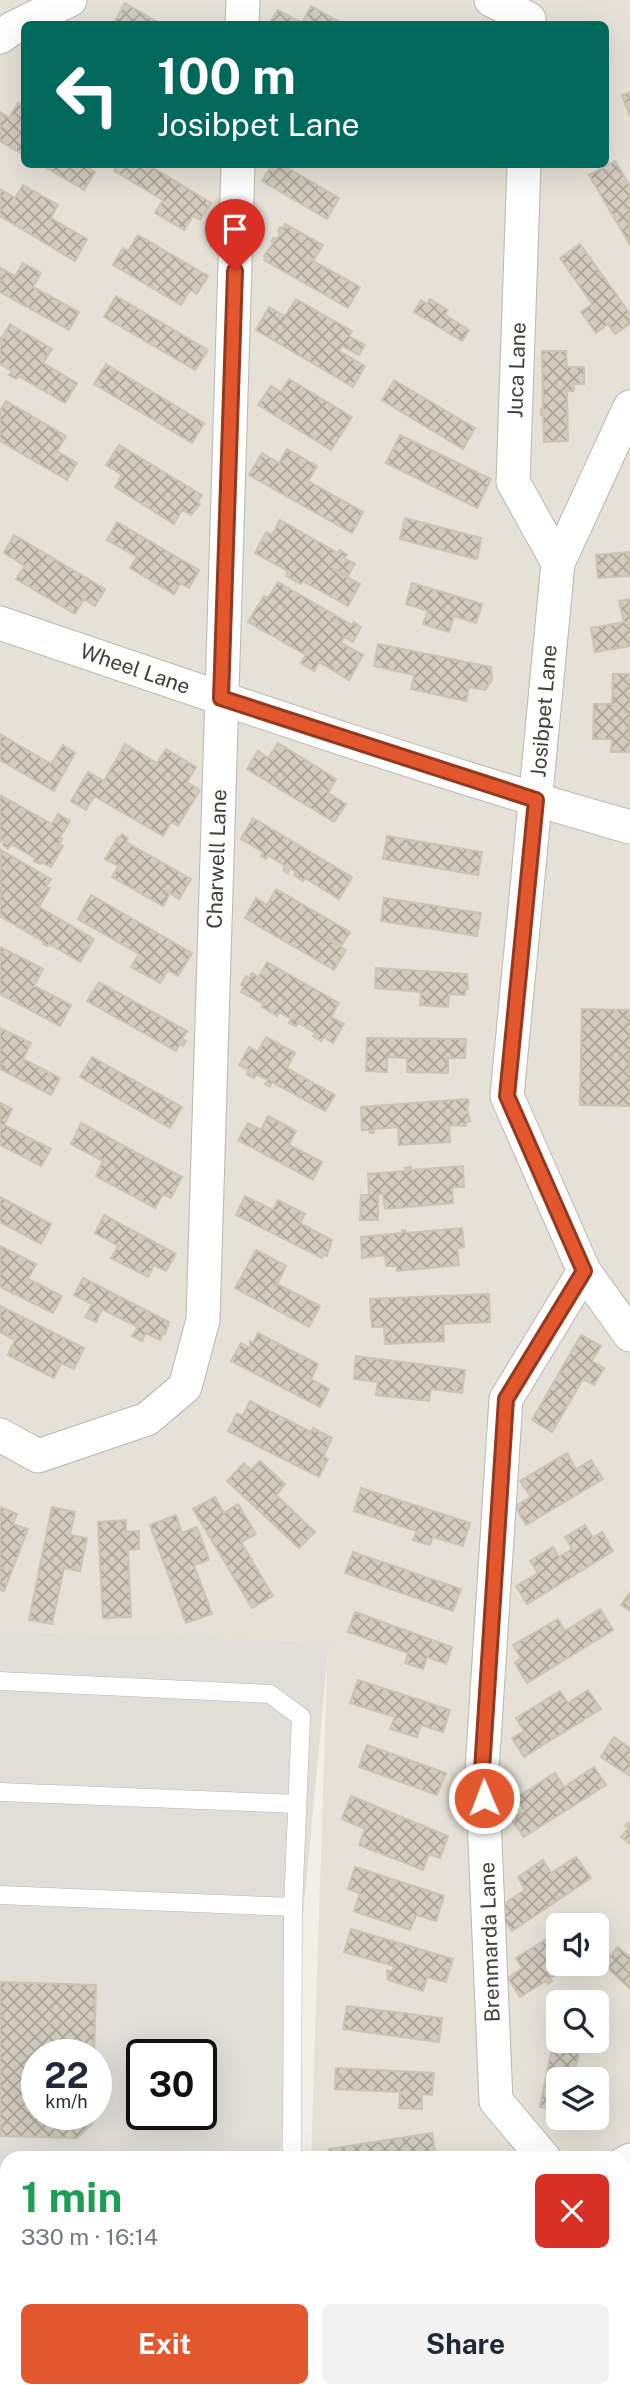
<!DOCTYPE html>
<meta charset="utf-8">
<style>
body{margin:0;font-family:"Public Sans",sans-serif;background:#f2f2f3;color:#1f2937;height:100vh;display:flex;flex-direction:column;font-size:26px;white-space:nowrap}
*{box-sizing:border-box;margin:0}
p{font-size:23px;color:#747a83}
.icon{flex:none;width:38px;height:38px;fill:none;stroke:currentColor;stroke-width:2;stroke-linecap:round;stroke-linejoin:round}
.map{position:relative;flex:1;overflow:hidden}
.details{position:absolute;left:0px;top:2151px;width:630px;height:247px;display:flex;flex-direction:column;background:#fff;border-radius:21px 21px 0 0;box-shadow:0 7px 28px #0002}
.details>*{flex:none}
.top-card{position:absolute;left:21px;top:21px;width:588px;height:147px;border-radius:10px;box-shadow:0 7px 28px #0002;background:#00695c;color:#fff;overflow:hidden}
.fabs{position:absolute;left:546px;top:1913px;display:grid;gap:14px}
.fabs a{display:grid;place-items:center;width:63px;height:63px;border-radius:10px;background:#fff;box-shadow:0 7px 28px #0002;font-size:35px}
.speed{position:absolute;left:21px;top:2039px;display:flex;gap:14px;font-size:35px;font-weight:700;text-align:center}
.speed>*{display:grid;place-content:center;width:91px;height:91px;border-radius:50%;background:#fff;box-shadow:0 7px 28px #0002;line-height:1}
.speed small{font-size:18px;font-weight:400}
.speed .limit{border:4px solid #111;border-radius:10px;background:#fff;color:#111}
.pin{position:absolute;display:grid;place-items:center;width:60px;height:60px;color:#fff;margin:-72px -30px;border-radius:50% 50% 50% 0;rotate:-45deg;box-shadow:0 0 7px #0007}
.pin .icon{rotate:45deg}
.me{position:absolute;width:77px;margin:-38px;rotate:359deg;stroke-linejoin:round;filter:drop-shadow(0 0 5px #0008)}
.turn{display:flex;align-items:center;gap:24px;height:147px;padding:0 21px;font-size:32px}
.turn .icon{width:91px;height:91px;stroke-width:2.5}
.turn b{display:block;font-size:49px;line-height:60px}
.round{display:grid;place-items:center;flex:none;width:74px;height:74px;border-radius:10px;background:#f2f2f3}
.summary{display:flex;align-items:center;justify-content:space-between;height:119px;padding:0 21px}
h1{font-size:42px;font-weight:700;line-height:52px;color:#1e9e55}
.button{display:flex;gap:14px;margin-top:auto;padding:14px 21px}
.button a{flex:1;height:80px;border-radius:10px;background:#e2572d;color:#fff;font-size:28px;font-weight:700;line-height:80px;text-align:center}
.button a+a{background:#f2f2f3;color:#1f2937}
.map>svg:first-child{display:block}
.residential{fill:#e5e1d6;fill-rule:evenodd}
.industrial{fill:#e1ded8;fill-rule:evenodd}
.building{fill:url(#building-cross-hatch);stroke:#ccc4b2;stroke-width:2}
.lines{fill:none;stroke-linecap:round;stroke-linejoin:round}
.service-casing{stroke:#bcb7ab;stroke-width:19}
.minor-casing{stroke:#bcb7ab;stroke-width:35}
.service{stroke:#fff;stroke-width:18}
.minor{stroke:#fff;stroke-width:33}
.route-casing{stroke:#93391d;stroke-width:18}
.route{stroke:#e2572d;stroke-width:12}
.labels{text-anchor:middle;stroke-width:7;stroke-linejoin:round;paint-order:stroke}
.street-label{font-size:21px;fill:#444037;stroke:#fff}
</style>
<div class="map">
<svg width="630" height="2397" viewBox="0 0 630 2397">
<defs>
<pattern id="building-cross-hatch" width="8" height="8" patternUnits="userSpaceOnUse" patternTransform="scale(1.75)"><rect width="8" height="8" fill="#d2cbbe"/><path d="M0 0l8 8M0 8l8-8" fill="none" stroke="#aca69b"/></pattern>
</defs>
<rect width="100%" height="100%" fill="#f1efe7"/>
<path class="residential" d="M0,0H630V2333H623V2158H311L328,1642L0,1631ZM24,24H606V164H24ZM558,1925H597V1964H558ZM558,2002H597V2040H558ZM558,2079H597V2118H558Z"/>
<path class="industrial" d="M0,1631L329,1642L280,2158H7V2317L0,2316ZM37,2054H96V2114H37ZM142,2054H201V2114H142Z"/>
<path class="building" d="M125,3L161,24H121L115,21Z
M311,6L343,24H269L278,10L302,23Z
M630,92V117L622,95Z
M18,103L24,107V155L0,141V112L9,118Z
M615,161L630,186V245L589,175Z
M40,164H83L95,172L84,190Z
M118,164H147L211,203L200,220L193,216L184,230L155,213L163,200L114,171Z
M272,164H281L339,198L327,219L262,181Z
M23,185L58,205L51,218L87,239L75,261L0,216V189L15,198Z
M285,224L323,245L313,261L360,287L348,308L264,260L266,257L264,256L273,243L271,241L274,238L277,239L280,233L278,231L280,227L283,229Z
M138,235L208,276L197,294L190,290L181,305L113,265L123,248L128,251Z
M580,244L630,314V324L615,334L608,324L596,333L581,312L592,304L560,258Z
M23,263L41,273L33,287L79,312L69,330L0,292V268L15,276Z
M116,296L208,350L195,370L104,317Z
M296,299L352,331L349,336L365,345L359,355L342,346L339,351L365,366L353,387L256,330L269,307L285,316Z
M430,299L448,310L445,315L469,330L462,341L414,312L421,300L427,304Z
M10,324L52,349L43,363L77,383L65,403L18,376L16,379L9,375L12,371L0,364V337L2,338Z
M542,351H566L567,367H584V384H574V391H567L568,441L544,442L543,415H541V409H543Z
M106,364L204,423L192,443L94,384Z
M289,379L352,417L331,450L258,405L271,386L281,392Z
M394,380L475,428L463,449L382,400Z
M6,401L66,436L57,451L77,463L67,480L0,441V411Z
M400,435L491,479L477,508L386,463Z
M119,445L202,495L198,502L200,504L191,515L182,510L174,524L115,487L122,475L106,465Z
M287,449L317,466L308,481L363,512L352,533L249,475L262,453L279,463Z
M405,518L481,538L478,556L476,559L400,539Z
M280,520L338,553L340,550L347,555L344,558L355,564L348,576L332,569L360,584L348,606L303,581L301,584L286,576L288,571L255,553L266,532L272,535Z
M117,522L199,570L189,588L180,583L174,594L130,568L137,557L107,540Z
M14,535L105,589L95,606L84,599L75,614L16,579L25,566L4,553Z
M630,552V576L598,578L596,555Z
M278,582L352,625L354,622L361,627L353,642L344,637L341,643L363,655L349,680L319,662L314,671L301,663L306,655L248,622L264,596L268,598Z
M412,583L482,604L476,623L454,616L449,632L423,624L428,611L406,604Z
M630,599V646L595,652L591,628L624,622L619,601Z
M378,644L491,667L492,680L485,690L469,687L466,701L411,689L414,675L374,666Z
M613,674H630V752H611L612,739H593L594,704H612Z
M0,734L51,764L63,745L75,753L54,791L0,760Z
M278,743L336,779L328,793L346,804L334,822L247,769L258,751L268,758Z
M125,744L157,763L166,749L196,767L187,782L200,790L178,826L171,822L163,836L94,796L86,810L71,801L88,772L104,781Z
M0,795L52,824L58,814L70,821L60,837L62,839L59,844L63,846L51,867L41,862L40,864L34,861L35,858L11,844L8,849L3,845L5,841L3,839L0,842Z
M253,818L352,877L339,899L305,878L303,881L294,875L296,872L290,868L288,873L283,870L285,866L268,855L266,859L261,856L263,852L241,839Z
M122,834L128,838L126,842L191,879L179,899L170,893L163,906L112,877L119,866L105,859L118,837L120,838Z
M387,836L482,852L478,875L383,859Z
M1,850L51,879L46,887L50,888L39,907L94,939L80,962L49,944L48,946L43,944L44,942L0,916Z
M276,889L350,932L342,945L327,936L326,938L346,950L334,970L245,918L256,898L267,905Z
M91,895L192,953L178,976L168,970L160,983L131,967L139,954L78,919Z
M384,898L481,913L477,936L381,921Z
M0,947L43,969L34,986L71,1005L60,1026L0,994Z
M267,962L339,1003L331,1017L344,1024L333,1043L324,1037L321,1041L313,1036L316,1033L298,1023L296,1026L289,1023L291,1019L279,1012L277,1016L262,1007L264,1004L241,992L244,986L241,985L246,976L249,978L252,973L259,977Z
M376,968L467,974L468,989L466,988L465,995L449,994L448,1007L420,1005L421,992L375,988Z
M99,982L187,1031L182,1039L186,1041L183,1046L180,1044L176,1051L87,1001Z
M582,1009L630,1010V1106L580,1105Z
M0,1028L31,1043L23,1059L60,1078L51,1095L0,1069Z
M266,1037L295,1053L287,1068L335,1095L325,1111L272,1082L270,1087L265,1084L268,1080L256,1074L254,1078L247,1074L249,1070L239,1065L249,1047L258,1052Z
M367,1038L466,1039L465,1058H448V1073L407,1072V1058L387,1057V1072L366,1071Z
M92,1057L182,1107L170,1128L80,1077Z
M467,1099L469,1101L467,1109L470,1121L466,1123V1126L449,1125L450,1142L399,1145L398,1127L374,1129V1133H370V1130H362L361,1107Z
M0,1103L12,1109L4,1125L51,1149L41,1166L0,1145Z
M268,1116L296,1131L289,1145L322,1162L313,1180L238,1140L248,1123L261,1130Z
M81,1123L182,1177L171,1198L163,1194L155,1208L96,1176L103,1161L71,1144Z
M463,1166L464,1187H452L453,1203L385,1209L383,1194H378V1220H360L361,1195H369L368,1174L406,1171L405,1168L411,1167V1170Z
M245,1196L273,1210L278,1200L305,1214L300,1223L332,1240L327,1256L324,1254L322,1258L236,1215Z
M0,1197L51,1224L41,1244L0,1222Z
M104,1215L176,1254L166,1271L154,1265L148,1277L111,1258L118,1246L95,1233Z
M462,1228L464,1247L457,1248L459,1265L397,1271V1266H386L385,1255L362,1258L361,1237L402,1233V1230H405L406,1233Z
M0,1246L36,1264L28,1279L62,1296L53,1313L0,1287Z
M256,1250L286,1266L277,1284L320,1306L309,1327L235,1288Z
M83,1278L169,1322L165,1334L163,1333L160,1340L146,1333L142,1341L132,1336L138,1327L102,1309L96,1322L85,1317L92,1304L74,1295Z
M489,1294L490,1322L443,1324L444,1341L385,1344L384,1327H372L370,1299Z
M0,1306L84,1348L74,1369L61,1363L54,1378L8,1355L15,1340L0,1332Z
M258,1333L318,1364L311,1379L329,1389L320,1407L231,1361L241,1343L250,1348V1341L253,1343Z
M581,1335L601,1346L592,1361L604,1368L594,1385L583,1379L552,1432L532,1420Z
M356,1356L465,1370L462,1393L431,1389L429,1401L376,1395L378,1382L354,1379Z
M250,1401L311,1432L313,1428L332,1438L323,1457L328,1459L319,1477L228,1431L237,1413L243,1416Z
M567,1453L576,1469L591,1460L603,1479L526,1525L515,1506L531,1497L520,1481Z
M260,1461L285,1484L276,1495L315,1532L299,1548L227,1481L244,1463L251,1470Z
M361,1488L470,1523L463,1546L433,1537L430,1545L413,1540L417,1531L354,1511Z
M215,1497L224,1513L238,1504L256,1534L241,1542L273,1596L252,1608L193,1509Z
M0,1507L17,1514L13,1524L28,1529L4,1591L0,1590Z
M52,1507L75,1512L70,1535L87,1538L80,1571L64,1568L52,1624L29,1620Z
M176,1515L182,1533L197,1527L209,1560L194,1565L212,1614L186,1623L150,1525Z
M126,1520V1532L139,1531V1549L128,1550L131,1617L103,1618L98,1522Z
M585,1525L593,1538L602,1532L613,1551L527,1604L516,1586L538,1573L530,1561L553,1547L559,1557L572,1549L565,1537Z
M353,1552L461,1589L453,1611L345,1573Z
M630,1592V1611L621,1605Z
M600,1609L613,1630L527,1683L515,1663L521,1658L513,1645L558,1619L565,1631Z
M355,1612L452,1647L446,1664L427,1657L423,1669L405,1663L408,1653L348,1632Z
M358,1680L450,1710L443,1732L421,1725L417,1737L390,1729L395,1717L350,1703Z
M588,1690L601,1709L524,1757L512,1738L524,1731L516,1718L560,1691L568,1703Z
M614,1737L630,1748V1776L601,1757Z
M367,1745L446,1773L437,1795L359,1767Z
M594,1767L606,1785L524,1837L512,1820L525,1811L516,1798L555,1773L564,1787Z
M351,1796L448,1836L440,1858L429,1854L423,1870L359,1845L365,1829L342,1819Z
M628,1823L630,1824V1844L621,1837L629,1827L625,1826Z
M576,1857L591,1878L512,1931L496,1909L525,1890L518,1877L543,1860L551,1873Z
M355,1867L444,1896L436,1921L416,1915L410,1930L354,1911L360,1893L348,1889Z
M351,1929L453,1959L446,1982L427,1977L423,1991L388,1980L387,1970L392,1972L394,1966L344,1952Z
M558,1932V1964L576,1965L550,1978L552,1981L548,1984L546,1981L520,1997L508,1978L522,1968L516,1958Z
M618,1947L630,1957V1989L603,1964Z
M0,1982L96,1985L94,2054H37V2114H92V2124L77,2138L0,2136Z
M347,2006L442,2018L439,2042L343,2029Z
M558,2018V2040H582L573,2079H558V2110L540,2107Z
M336,2068L434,2073L432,2095L422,2094V2109L399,2108L400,2092L335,2089Z
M432,2133L436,2158H330L329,2149Z"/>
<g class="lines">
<g class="service-casing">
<path id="service" d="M0,1681L270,1694L301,1717L293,1907L292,2158
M0,1792L297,1804
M0,1895L293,1907
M0,2232L7,2233
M263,2397L264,2390"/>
</g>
<g class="minor-casing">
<path id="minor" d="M491,0L529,19
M242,24L243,0
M0,37L13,28L70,0
M524,164L513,482L558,563
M630,407L558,563L507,1096L584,1271L630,1335
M0,623C209,694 418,767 630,827
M0,1435L38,1456L147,1419L185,1387L203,1320L238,164
M544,2158L496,2101L482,1770L506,1399L584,1271
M623,2164L630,2160
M623,2257L630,2265
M411,2397L414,2390"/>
</g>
<use href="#service" class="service"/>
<use href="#minor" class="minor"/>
</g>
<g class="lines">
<g class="route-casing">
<path id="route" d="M235,271L221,698L536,800L507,1096L584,1271L506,1399L482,1770L484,1798"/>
</g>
<use href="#route" class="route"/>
</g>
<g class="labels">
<g class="street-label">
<text transform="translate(517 370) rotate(-88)" y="7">Juca Lane</text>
<text transform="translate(135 669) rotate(19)" y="7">Wheel Lane</text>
<text transform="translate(544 711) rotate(-85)" y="7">Josibpet Lane</text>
<text transform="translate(217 859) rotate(-88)" y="7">Charwell Lane</text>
<text transform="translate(490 1942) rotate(-92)" y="7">Brenmarda Lane</text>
</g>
</g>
</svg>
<div class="fabs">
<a><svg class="icon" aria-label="sound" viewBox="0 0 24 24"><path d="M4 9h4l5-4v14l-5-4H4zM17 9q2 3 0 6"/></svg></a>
<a><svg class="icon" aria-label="search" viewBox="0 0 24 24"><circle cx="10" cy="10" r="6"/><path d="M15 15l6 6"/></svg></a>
<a><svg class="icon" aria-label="layers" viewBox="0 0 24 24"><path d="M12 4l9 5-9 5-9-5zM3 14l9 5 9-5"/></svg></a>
</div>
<div class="speed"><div>22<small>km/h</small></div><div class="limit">30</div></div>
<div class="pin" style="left:235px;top:271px;background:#d93025"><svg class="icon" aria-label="arrive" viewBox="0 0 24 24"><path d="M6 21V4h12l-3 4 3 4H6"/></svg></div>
<svg class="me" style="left:484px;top:1798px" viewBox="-20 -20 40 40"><circle r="17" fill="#e2572d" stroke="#fff" stroke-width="3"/><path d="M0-11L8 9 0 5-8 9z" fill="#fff"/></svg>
<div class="top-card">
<div class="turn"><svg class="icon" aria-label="left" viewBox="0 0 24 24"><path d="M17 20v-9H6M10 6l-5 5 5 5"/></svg><div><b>100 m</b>Josibpet Lane</div></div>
</div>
<section class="details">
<div class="summary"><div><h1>1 min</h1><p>330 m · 16:14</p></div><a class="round" style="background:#d93025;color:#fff"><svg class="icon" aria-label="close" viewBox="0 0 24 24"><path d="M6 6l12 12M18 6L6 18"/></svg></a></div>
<div class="button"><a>Exit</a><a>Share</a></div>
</section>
</div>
